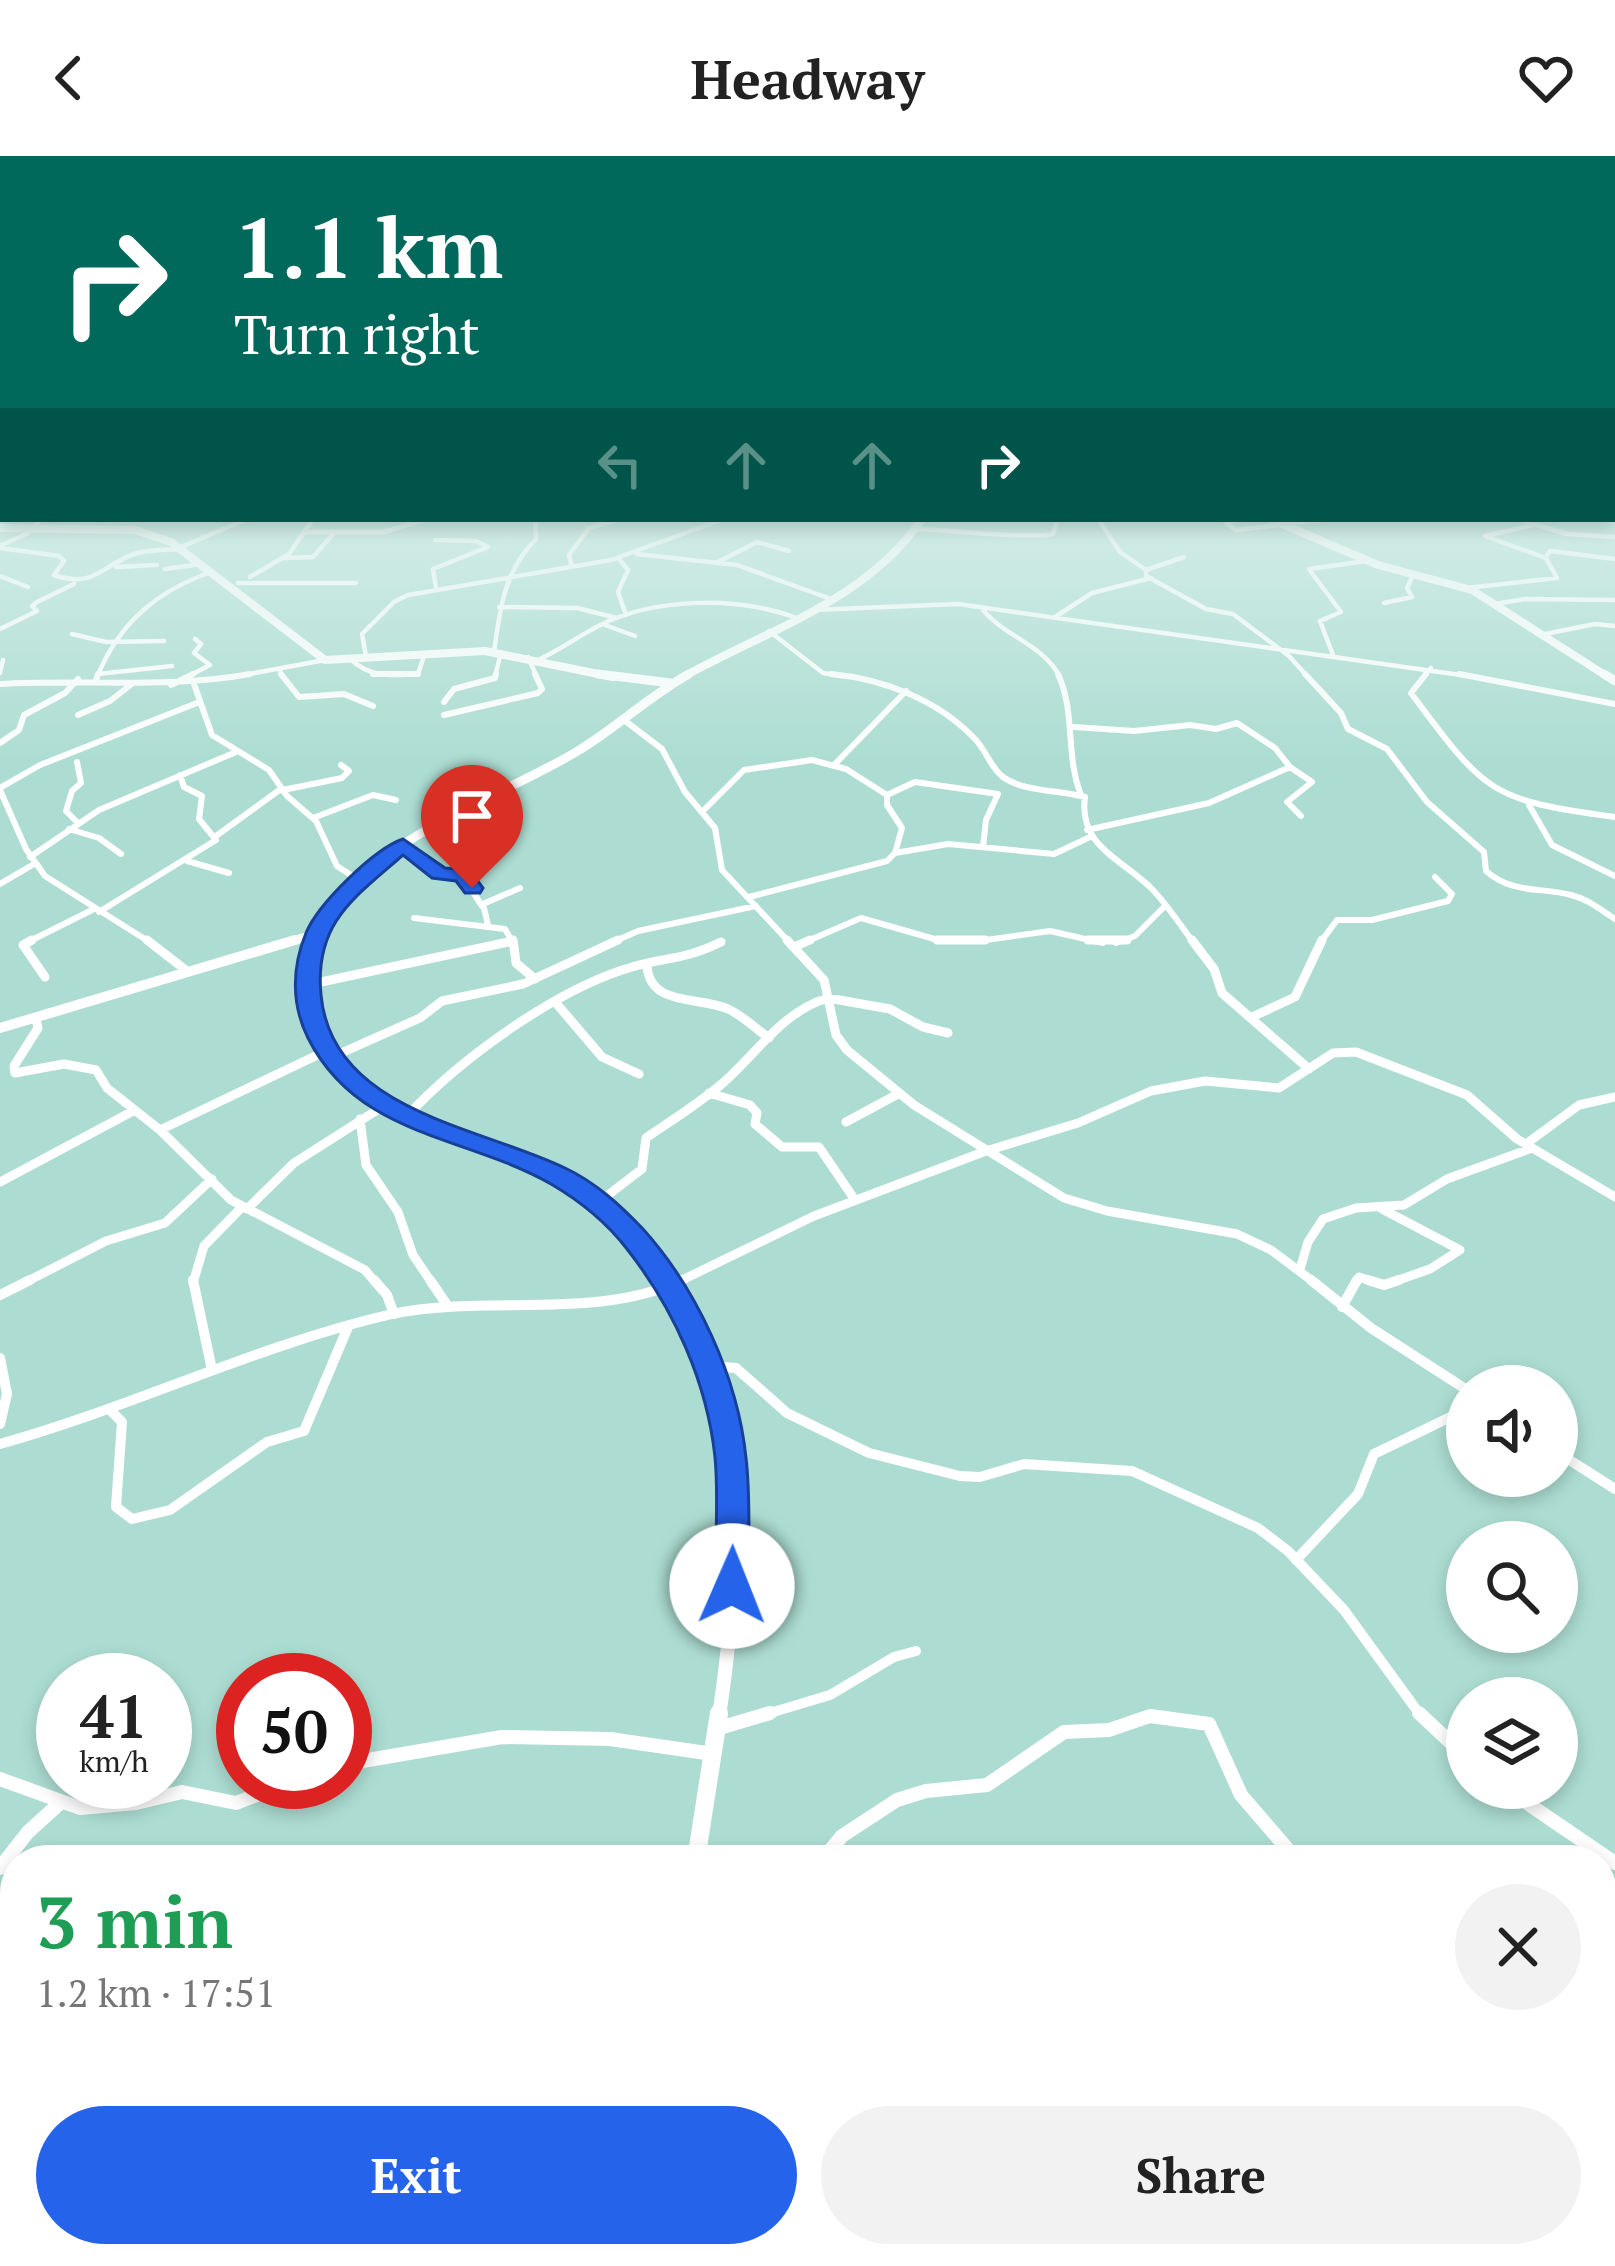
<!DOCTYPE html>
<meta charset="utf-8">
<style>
body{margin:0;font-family:"PT Serif",serif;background:#f2f2f2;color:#222;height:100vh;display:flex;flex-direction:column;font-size:45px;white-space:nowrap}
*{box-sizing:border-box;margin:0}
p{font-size:39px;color:#767676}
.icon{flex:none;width:66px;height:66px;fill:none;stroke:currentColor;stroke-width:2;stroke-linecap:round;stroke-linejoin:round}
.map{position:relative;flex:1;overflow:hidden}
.drawer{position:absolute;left:0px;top:1689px;width:1617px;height:423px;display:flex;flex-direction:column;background:#fff;border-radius:48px 48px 0 0;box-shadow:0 6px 18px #0003}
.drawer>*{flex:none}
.banner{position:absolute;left:0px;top:0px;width:1617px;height:366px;box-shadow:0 6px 18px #0003;background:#00695c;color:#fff;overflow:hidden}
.tools{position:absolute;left:1446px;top:1209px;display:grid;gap:24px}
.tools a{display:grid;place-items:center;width:132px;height:132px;border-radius:50%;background:#fff;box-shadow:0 6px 18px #0003;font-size:60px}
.speed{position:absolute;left:36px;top:1497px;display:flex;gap:24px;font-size:60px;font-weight:700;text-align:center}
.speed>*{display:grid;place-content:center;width:156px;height:156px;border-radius:50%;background:#fff;box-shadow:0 6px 18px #0003;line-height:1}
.speed small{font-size:30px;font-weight:400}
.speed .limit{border:18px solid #d22;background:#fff;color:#111}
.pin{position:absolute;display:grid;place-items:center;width:102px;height:102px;color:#fff;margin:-123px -51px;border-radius:50% 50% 50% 0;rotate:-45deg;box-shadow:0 0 12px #0007}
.pin .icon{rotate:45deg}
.me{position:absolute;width:132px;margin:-66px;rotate:1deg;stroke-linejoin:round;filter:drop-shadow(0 0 9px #0008)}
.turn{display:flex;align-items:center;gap:42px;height:252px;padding:0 36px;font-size:54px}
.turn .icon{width:156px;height:156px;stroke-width:2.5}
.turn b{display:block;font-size:84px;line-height:102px}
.lanes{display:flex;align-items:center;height:114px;padding:0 36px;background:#0003;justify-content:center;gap:60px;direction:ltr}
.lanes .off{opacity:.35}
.round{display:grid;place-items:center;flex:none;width:126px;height:126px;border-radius:63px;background:#f2f2f2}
.head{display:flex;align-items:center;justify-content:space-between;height:204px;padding:0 36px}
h1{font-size:72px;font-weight:800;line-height:90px;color:#1e9e55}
.primary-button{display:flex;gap:24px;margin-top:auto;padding:24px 36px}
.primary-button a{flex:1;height:138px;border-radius:72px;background:#2563eb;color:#fff;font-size:48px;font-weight:800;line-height:138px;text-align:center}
.primary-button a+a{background:#f2f2f2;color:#222}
header{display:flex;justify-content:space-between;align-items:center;height:156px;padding:0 36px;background:#fff;font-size:54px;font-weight:800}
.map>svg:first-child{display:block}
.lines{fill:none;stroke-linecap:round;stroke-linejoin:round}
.street-far4{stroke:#fff;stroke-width:4.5}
.street-far3{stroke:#fff;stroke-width:6}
.street-far2{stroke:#fff;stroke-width:9}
.street-far1{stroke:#fff;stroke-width:10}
.street{stroke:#fff;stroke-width:14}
.secondary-far4{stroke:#fff;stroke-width:8}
.secondary-far3{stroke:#fff;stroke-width:9}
.secondary-far2{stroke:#fff;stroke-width:10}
.secondary-far1{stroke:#fff;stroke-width:14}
.secondary{stroke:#fff;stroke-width:18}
.route{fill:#2563eb;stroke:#184099;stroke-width:3}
</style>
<header><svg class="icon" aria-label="back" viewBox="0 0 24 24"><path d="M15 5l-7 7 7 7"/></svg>Headway<svg class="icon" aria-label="heart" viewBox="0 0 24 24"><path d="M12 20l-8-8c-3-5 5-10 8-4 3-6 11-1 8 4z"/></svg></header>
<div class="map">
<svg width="1615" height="2110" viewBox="0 0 1615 2110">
<rect width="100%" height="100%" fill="#adddd2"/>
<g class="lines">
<path class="street-far4" d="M1098,363L1120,396L1146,414V420L1206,453L1233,458L1289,500L1308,521
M1244,363L1225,366L1236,374L1330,363
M1517,363L1567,378L1615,381
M917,373C962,375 1000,381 1045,379L1053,378L1058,363
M306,376H384L427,363
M435,384L476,385L488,391L433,413L436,432
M0,390L28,377L41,363
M181,391L247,363
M0,392L59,400L64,405L54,419C95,433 102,409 134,398C148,393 168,394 183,393
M637,398L737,409L831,443
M283,402L313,401L333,378
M618,402L628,414L618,436L626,459
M1545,402L1550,395L1615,403
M718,406L757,386L789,395
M116,411L157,409
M572,411L569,399L589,372L621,363
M165,413L202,408
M1146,414L1184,401
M0,420L28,431
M250,421L289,398L313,363
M238,427H356
M1466,432L1557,422L1546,402L1485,380L1534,369
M1384,447L1412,441L1407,432L1413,419
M1495,448L1525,443L1615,444
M499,451L577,452L617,462
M813,454L958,448L1475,521
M983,454C1005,481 1043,488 1060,521
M1055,461L1092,437L1151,422
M605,469L635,480
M0,473L37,455L32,450L37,446L74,428
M769,475L823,517L854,521
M72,478L106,486L164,485
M1540,479L1595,468L1615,470
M494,496C500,453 504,415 536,383L535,363
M1333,499L1320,465L1341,456L1309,413L1367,405
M366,500L362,478L394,446L408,439L611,404L724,363
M528,501L537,521
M349,502C370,522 391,520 418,518L425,497
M540,503C566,491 589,472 616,462C669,442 741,442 794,461
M280,514L282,521
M0,517L3,504
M98,518L172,510
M97,521C119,467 157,435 211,416
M187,521L210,509L194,497L201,488L195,483
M233,521L325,504
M495,521L501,496
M1424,521L1431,512"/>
<path class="street-far3" d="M281,518L299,541L344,538L373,550
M373,518H418
M831,518C884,523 938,544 975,583C986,594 990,611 1003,621C1024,636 1060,634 1085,641C1078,691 1123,703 1153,734C1168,750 1181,770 1194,787
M1058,518C1076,557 1065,599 1081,639
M1305,518L1341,557L1348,573L1387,593L1427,646L1484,696L1486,715C1512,738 1540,731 1571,739C1588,743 1601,754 1615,763
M1426,518L1411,537C1486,638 1490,644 1615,661
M1459,518L1615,548
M96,524L98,518
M0,528C84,523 168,533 250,518
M194,528L212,579L269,614L287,640L316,665L337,710L360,725
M171,529L193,518
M444,546L454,533L495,522L496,518
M78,559L110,545L133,527
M444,559L538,537L542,533L535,518
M624,564L662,593L685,636L715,672L722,714L790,787
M1074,571L1134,575L1190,569L1216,573L1237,567L1275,592L1290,611L1209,647L1087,674
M0,587L19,574L24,559L65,537L78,523
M77,606L81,627L72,635L66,655L77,666
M834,609L906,535
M1290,611L1312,626L1287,646L1301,660
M0,632L40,609L197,547
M0,634L26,693L45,720L151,787
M887,639L915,626L998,638L986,664L983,691
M1529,649L1552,689L1615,720
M703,655L744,614L812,604L846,613L887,639V649L902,672L895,697L887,705L749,741
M313,662L373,639L396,644
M69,673L99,682L121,698
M216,680L278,635L342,622L349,615L341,609
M403,689L440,718L462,719L482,750
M895,697L948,688L1054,698L1090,681
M30,701L99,654L236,596
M187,705L229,717
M0,728L34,708
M99,756L216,684L199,663L202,640L184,631L180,619
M414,762L505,773L513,787
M488,769L483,748L520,732
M26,787L94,753
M502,787L513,785
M611,787L638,775L756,750
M803,787L861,762L938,784L979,785L1050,775L1103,787
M1116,787L1135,780L1164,751
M1320,787L1337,764H1372L1448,745L1452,738L1435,721"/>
<path class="street-far2" d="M32,784L23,789L45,821
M147,784L187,815
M513,784L516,807L535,823
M787,784L824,824L836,879L847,894L914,949L1064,1042L1107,1055L1237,1078L1271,1094L1315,1127
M937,784H985
M1088,784H1127
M1192,784L1214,813L1222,837L1309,913
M794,791L810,784
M647,810C650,851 699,840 728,853C742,859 756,873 769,882
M307,829L513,785
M556,847L602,901L639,918
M1252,861L1295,841L1322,784
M36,863L38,872L14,910L15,917L64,908L96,914L107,932L160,974L231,1044L365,1114L376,1127
M330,902L420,862L442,845L523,828L618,784
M709,937L750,949L757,957L755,968L782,991H819L855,1044
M407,960C460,903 556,833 632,811C667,801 684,804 721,786
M360,963L366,1009L398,1056L413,1099L432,1127
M846,966L898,938
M160,974L326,895
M1526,988L1579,949L1615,941
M0,1026L135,954
M599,1046L642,1013L646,982C672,964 700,947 724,926C758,896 783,855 828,842L890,853L923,871L948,877
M247,1053L294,1007L385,949
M1382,1053L1460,1094L1430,1113L1390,1127
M1300,1113L1308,1086L1323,1063L1356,1052L1404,1049L1447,1023L1532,992
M24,1127L106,1085L165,1067L212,1023
M193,1127L204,1090L242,1051
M676,1127L814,1060L986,995L1078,967L1151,935L1205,925L1279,932L1333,897L1356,896L1467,939L1517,983L1615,1041
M1356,1127L1359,1121L1377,1127"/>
<path class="street-far1" d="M193,1124L212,1214
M374,1124L387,1139L394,1158
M430,1124L447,1149
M1311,1124L1371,1172L1467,1234
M1368,1124L1384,1129L1399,1124
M0,1139L30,1124
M1342,1151L1357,1124
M0,1202L7,1238L0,1268
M710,1210L736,1212L787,1257L869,1297L960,1320L980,1321L1024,1308L1132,1315L1258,1372L1288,1395L1344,1454L1421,1560
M109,1253L122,1266L116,1351L132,1363L170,1354L267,1286L304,1275L348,1171
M0,1288C133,1251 257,1189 392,1158C484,1138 597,1165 682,1124
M1557,1296L1615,1333
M1296,1404L1358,1338L1374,1298L1467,1253
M760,1560L830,1539L894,1501L916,1495"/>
<path class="street" d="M1419,1557L1467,1602
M716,1573L770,1557
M345,1608L502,1581L610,1583L713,1598
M0,1623L80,1652L136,1647L182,1636L236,1647L290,1626
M1505,1632L1615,1707
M822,1704L842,1680L897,1644L926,1635L987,1629L1064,1576L1109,1574L1150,1560L1209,1568L1241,1639L1297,1704
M0,1712L28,1676L60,1647
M163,2097L173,2110
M682,2097L689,2110
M1029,2110L1048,2097"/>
<path class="secondary-far4" d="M1270,363L1378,409L1472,434L1608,521
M0,372L135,374L171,386L325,504L485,495L613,521
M683,521C767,474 866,445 922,363"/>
<path class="secondary-far3" d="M598,518L671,527
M1604,518L1615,525
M285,787L316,778
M316,787C362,682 483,651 576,596C615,573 649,540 689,518"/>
<path class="secondary-far2" d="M317,784C307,808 306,841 313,866C345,976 487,976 570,1026C610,1050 640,1087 663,1127
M0,872L295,784"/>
<path class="secondary-far1" d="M662,1124C743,1266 743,1401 719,1560"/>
<path class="secondary" d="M696,1704L719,1557
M572,2110L580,2097"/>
</g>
<linearGradient id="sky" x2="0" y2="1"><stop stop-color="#73b8f0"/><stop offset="0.51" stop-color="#daf0eb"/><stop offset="1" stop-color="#daf0eb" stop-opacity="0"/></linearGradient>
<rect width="1615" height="606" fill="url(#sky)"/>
<path class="route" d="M403,683L445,712L470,714L483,732L480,737H465L456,725L432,722L403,699C354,742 314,767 321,839C332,955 478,970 565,1012C595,1026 620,1049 643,1073C697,1133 738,1222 746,1302C751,1344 748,1388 749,1430L744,1441L732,1446L720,1441L715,1430C715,1388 719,1343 715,1301C707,1226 674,1153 627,1093C607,1067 580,1045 551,1028C465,979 358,981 308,882C291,848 292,811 306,777C318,748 374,693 403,683Z"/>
</svg>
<div class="tools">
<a><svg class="icon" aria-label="sound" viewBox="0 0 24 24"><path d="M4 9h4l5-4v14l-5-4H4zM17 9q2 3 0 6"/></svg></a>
<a><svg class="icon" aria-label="search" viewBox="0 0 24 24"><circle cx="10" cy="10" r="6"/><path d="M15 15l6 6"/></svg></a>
<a><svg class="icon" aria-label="layers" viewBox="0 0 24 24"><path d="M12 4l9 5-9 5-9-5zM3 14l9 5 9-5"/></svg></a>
</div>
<div class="speed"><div>41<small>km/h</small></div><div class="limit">50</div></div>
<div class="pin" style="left:472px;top:732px;background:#d93025"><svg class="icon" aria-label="arrive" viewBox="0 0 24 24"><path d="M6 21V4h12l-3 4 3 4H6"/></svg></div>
<svg class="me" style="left:732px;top:1430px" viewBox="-20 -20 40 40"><circle r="19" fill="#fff"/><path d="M0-13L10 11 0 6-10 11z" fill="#2563eb"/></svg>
<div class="banner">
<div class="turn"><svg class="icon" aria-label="right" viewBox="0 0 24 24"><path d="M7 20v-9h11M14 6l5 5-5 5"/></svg><div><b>1.1 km</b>Turn right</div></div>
<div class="lanes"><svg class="icon off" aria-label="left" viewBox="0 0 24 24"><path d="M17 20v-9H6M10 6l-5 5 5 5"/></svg><svg class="icon off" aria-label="ahead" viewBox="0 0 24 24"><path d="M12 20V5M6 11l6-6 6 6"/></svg><svg class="icon off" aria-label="ahead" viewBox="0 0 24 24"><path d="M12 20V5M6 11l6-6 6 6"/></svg><svg class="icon" aria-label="right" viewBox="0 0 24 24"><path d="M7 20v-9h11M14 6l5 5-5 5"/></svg></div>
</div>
<section class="drawer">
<div class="head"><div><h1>3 min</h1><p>1.2 km · 17:51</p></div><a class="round"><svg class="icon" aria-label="close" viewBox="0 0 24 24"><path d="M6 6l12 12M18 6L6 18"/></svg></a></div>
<div class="primary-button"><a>Exit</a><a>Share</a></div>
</section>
</div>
